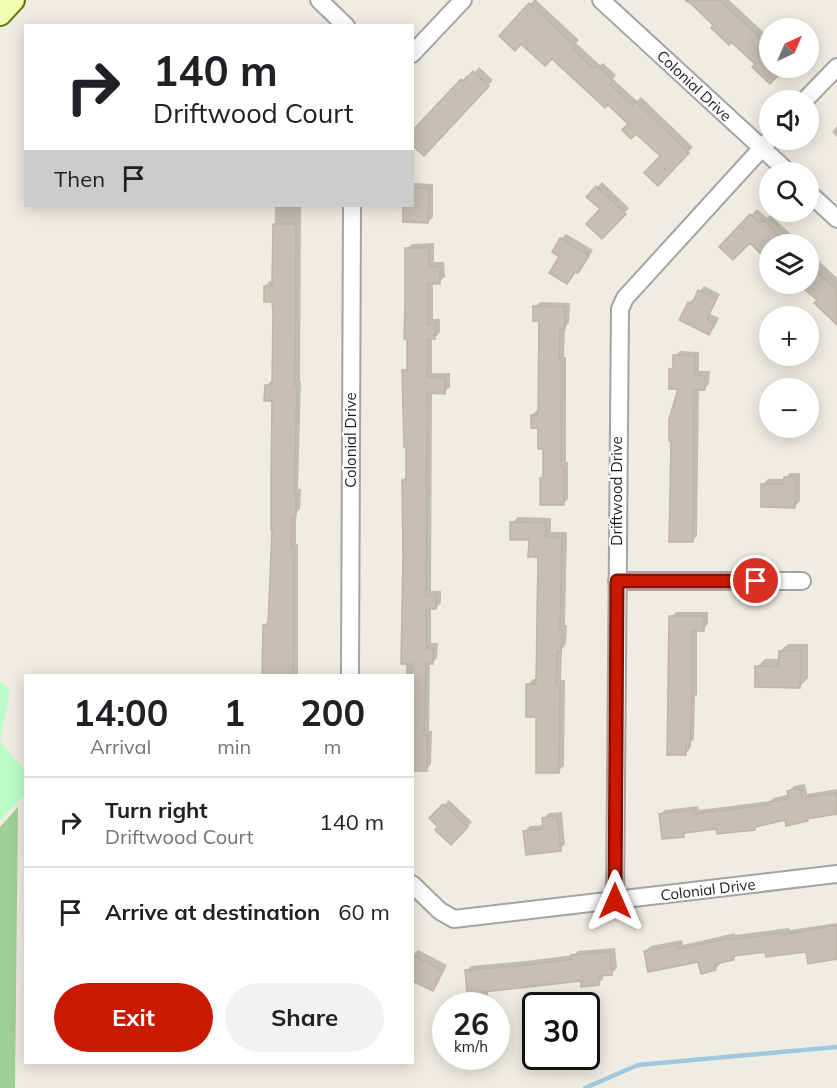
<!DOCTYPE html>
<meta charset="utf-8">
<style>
body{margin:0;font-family:Mulish,sans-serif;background:#f2f2f2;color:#202124;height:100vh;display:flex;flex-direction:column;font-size:22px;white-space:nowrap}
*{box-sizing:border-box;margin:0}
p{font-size:20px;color:#757577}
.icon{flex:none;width:33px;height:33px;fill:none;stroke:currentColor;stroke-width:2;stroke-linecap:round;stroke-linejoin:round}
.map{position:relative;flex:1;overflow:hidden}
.panel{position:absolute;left:24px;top:674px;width:390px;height:390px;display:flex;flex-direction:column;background:#fff;border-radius:0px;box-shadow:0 3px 15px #0003}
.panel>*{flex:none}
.top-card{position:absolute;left:24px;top:24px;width:390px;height:183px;border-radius:0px;box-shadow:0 3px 15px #0003;background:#fff;color:#202124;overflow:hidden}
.needle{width:39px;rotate:44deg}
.fabs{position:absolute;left:759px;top:18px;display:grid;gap:12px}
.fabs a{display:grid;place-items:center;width:60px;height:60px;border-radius:50%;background:#fff;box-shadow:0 3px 15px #0003;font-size:30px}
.speed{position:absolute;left:432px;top:992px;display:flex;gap:12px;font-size:30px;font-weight:700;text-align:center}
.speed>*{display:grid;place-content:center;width:78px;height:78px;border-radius:50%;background:#fff;box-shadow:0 3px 15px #0003;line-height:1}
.speed small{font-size:15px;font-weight:400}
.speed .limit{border:3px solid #111;border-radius:9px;background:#fff;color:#111}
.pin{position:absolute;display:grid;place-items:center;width:51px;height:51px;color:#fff;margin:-26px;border:3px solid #fff;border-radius:50%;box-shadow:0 2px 6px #0007}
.me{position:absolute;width:66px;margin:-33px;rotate:0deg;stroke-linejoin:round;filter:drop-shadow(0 0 4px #0008)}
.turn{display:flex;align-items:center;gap:21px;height:126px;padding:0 30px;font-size:27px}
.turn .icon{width:78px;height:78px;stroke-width:2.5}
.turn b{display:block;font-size:42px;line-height:51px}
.then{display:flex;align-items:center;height:57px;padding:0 30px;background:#0003;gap:12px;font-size:22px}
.eta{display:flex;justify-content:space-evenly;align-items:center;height:102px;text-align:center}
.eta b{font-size:36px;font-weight:700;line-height:42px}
.action{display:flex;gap:12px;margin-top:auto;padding:12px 30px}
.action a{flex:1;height:69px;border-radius:36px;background:#ca1900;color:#fff;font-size:24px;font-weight:700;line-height:69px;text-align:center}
.action a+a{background:#f2f2f2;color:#202124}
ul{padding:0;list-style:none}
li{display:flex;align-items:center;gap:18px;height:90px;padding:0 30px;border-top:2px solid #e0e0e0}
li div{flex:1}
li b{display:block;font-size:22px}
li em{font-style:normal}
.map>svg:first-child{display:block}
.forest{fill:#9fd095}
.park{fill:#bcfcc9}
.shadow{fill:#0003}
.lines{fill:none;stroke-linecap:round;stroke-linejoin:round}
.stream{stroke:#a0c9df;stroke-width:4.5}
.building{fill:#c7bfb5;stroke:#c1b4a4;stroke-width:1.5}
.street-casing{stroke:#a4a4a4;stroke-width:20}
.secondary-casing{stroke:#5c7800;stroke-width:26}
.street{stroke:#fff;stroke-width:16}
.secondary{stroke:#f0fdb2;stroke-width:22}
.route-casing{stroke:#831000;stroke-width:15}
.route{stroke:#ca1900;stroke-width:10}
.labels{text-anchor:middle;stroke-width:4.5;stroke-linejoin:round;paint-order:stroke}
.street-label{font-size:15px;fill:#1d1d1d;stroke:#fff}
</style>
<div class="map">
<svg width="837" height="1088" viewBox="0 0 837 1088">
<rect width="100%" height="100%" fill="#efece2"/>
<path class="forest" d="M18,807L15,1088H0V827Z"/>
<path class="park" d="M0,681L10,690L0,741Z
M0,742L26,771L25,795L0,820Z"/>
<path class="shadow" d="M534,0H536L579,40L576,43L600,65L603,63L616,75L613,79L637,101L641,97L693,147L658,184L662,156L630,124L552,57L521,42L501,35Z
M684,0H729L770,38V68H784L770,82L757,64L691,2L689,4Z
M479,67L493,80L424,153L412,133L467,75L470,78Z
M837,126V137L832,132Z
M602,182L629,208L602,237V209L588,197Z
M414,183L433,184V217L428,222L405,221V206H412V185Z
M275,206H301L300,381H301L298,489H301L300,509L296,513V544H298V675H263L264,625L270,620L272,601L273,400L266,386L271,381H273L274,301L265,286L270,281L274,282Z
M757,209L767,218L770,215L802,244H770V255L764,249L750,241L721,247Z
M566,234L593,250L583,266L578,271L576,270L567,282L561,256V239Z
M434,243V262H444L445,277L439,282H433V319H440V332L435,338H432V373H450V387L444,392H432L431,591H441V603L436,608H431V643H438L437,658L432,663H430L429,731H432L431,764L426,770L412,675H406L403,480L407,476L404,371L409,366L406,249L412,244Z
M808,251L837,278V323L819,300L801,284H808Z
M704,286L720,294L710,314L719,318L714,328L709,333L689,303L694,298L696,299L700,291Z
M540,302L570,303L569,323L565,327L564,357H566V462H568V499L563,504L542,479L544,477V448L539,427L532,415L537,410L540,411L541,320L535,307Z
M680,351L699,352V371H710L709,384L704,389L699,388L697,536L692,541L680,388L670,369L675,365V356Z
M790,473H800V501L795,506L763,484L768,479H785Z
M518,517L551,518V532H567L565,625H567L566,644L562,649L561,680H565L564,766L558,771L537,716L528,685L533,679H538L539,556L530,539L512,523Z
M676,612H708V624L703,629H697V695L695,696L694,739L691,742L690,749L685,754L671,617Z
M788,644H808V678L800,686L757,667L765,659H780V651Z
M805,784L807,794L837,789V813L810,817L807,820L786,818L758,824L755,828L718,827L688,831L684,835L660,815L665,810L698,806L699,810L770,801L774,798L789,794V791L794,786Z
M449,800L472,822L451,843L440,827L431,818Z
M562,812L565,844L560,849L525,831L530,826L544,825V818L549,813Z
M837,923V957L807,950H766L738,954L734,958L720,961L721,963L715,969L700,961L645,951L651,946L682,940L683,945L735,933V935L789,928L790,930Z
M615,948L617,968L612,973L603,974V979L598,984L582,980L488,990V996L483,1001L466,971L471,966L526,961L574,955L578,951Z
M418,950L447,965L437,984L432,989L416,981L412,986V956Z"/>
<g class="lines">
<path class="stream" d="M585,1088L638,1065L837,1047"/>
</g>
<path class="building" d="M687,0H719L770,47V68H785L770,84L752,67L755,64L731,42L729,45L711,28L713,25Z
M529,3L575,46L572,49L594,69L597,66L613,81L610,84L632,105L635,101L689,153L658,186L644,173L660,156L636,134L631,139L622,130L628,124L608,105L605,108L552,59L545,66L521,44L515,51L499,36Z
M473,71L489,86L424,156L412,145V131L461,79L464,82Z
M596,186L626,214L602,239L586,224L600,209L586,197Z
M412,188H429L428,223L403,222V206H412Z
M750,214L760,223L763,220L779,236L761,254L750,243L733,260L719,247Z
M273,224H296L295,386H297L294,494H296V516H292L291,548H294L293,675H262L263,625H268L272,530H271V474L272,401H264L265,385H272L273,312L272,302H264V286H272Z
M560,238L589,256L578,273L575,272L567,284L549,273L559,257L552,252Z
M405,248H429V267H440V284H428V324H435V339H428L427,377L445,378V394L427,393L426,596H436V609H426V648H433V664H426L424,736H427V771H412V664H401L403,555L402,480H406V447H404L402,370H407V339H404L405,304Z
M808,264L837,291V325L814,303L817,300L798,284H808Z
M698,290L716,299L707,319L715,323L709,335L679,320L688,302L692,304Z
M533,306L565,307V329H560L559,361H562L561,467H564V505H540V478H543V449H538V428H531V415H538L539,321H533Z
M673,355L695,356L694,375L705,376V390H694L693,542H669L671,441H669V419L678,389H669V369H673Z
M784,477H796L795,508L761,507V484H783Z
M510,522L546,523V537L562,538L560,630H562L561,652L557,651L556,685H560L559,773H536V717H526V684H536L538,557H528L529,540H510Z
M669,616H704V631H692V701H691L690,746L686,745V755H667Z
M779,651H801L800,688L755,687V666L778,667Z
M800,788L802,798L837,793V814L807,819L808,821L786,826L785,820L755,827V830L717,834L716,829L684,833V837L662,839L659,814L694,810V814L768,805L767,803L789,798L787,791Z
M443,804L468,827L451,845L435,830L438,827L429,818Z
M557,816L561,851L526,855L523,831L543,829L542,818Z
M837,925V959L808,964L806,952L766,957L765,952L733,956L734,960L715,964L716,970L701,974L698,962L648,972L644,951L676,945L677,949L729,938L730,940L784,933V935Z
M610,952L612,975L598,976L599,985L581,987V981L483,992L484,1002L468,1003L465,970L520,966L572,959L571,955Z
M412,955L443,971L433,991L412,981Z"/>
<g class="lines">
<g class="street-casing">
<path id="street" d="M319,0L346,26
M601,0L788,172
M412,54L463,0
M805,100L837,67
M808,192L837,219
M617,581H802
M350,675L352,206
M412,884L440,911L454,919L837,874
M615,901L620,309L625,298L770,139"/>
</g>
<g class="secondary-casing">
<path id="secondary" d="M0,14L13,0"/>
</g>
<use href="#street" class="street"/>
<use href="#secondary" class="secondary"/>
</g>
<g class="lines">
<g class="route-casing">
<path id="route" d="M615,901L617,581H756"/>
</g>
<use href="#route" class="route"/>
</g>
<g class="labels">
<g class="street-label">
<text transform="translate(694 86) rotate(43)" y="5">Colonial Drive</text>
<text transform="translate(351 440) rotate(-90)" y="5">Colonial Drive</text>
<text transform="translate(617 491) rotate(-90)" y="5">Driftwood Drive</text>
<text transform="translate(708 890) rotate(-7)" y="5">Colonial Drive</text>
</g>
</g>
</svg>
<div class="fabs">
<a><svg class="needle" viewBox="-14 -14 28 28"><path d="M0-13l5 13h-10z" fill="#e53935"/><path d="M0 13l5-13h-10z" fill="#757577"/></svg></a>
<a><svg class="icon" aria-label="sound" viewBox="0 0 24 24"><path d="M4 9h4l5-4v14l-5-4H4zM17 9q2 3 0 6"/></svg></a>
<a><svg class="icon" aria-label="search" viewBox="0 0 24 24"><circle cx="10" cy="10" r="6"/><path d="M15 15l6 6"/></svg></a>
<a><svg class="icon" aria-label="layers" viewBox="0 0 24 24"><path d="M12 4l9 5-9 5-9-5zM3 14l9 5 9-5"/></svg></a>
<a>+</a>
<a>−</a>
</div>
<div class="speed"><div>26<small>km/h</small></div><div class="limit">30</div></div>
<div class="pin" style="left:756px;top:581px;background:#d93025"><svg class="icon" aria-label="arrive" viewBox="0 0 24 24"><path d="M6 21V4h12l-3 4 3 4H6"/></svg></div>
<svg class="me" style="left:615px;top:901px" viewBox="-20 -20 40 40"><path d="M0-17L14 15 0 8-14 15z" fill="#ca1900" stroke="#fff" stroke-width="4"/></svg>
<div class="top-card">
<div class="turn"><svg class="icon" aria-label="right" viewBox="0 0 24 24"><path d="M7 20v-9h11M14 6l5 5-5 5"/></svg><div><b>140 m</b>Driftwood Court</div></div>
<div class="then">Then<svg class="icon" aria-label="arrive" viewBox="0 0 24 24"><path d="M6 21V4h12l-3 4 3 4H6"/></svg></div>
</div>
<section class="panel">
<div class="eta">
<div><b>14:00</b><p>Arrival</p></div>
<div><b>1</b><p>min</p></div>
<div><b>200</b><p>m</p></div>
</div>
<ul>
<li><svg class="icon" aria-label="right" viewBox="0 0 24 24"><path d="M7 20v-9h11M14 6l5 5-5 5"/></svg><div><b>Turn right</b><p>Driftwood Court</p></div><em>140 m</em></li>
<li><svg class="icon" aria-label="arrive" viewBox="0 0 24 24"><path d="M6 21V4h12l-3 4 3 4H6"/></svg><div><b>Arrive at destination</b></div><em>60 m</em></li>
</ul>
<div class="action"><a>Exit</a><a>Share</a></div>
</section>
</div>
